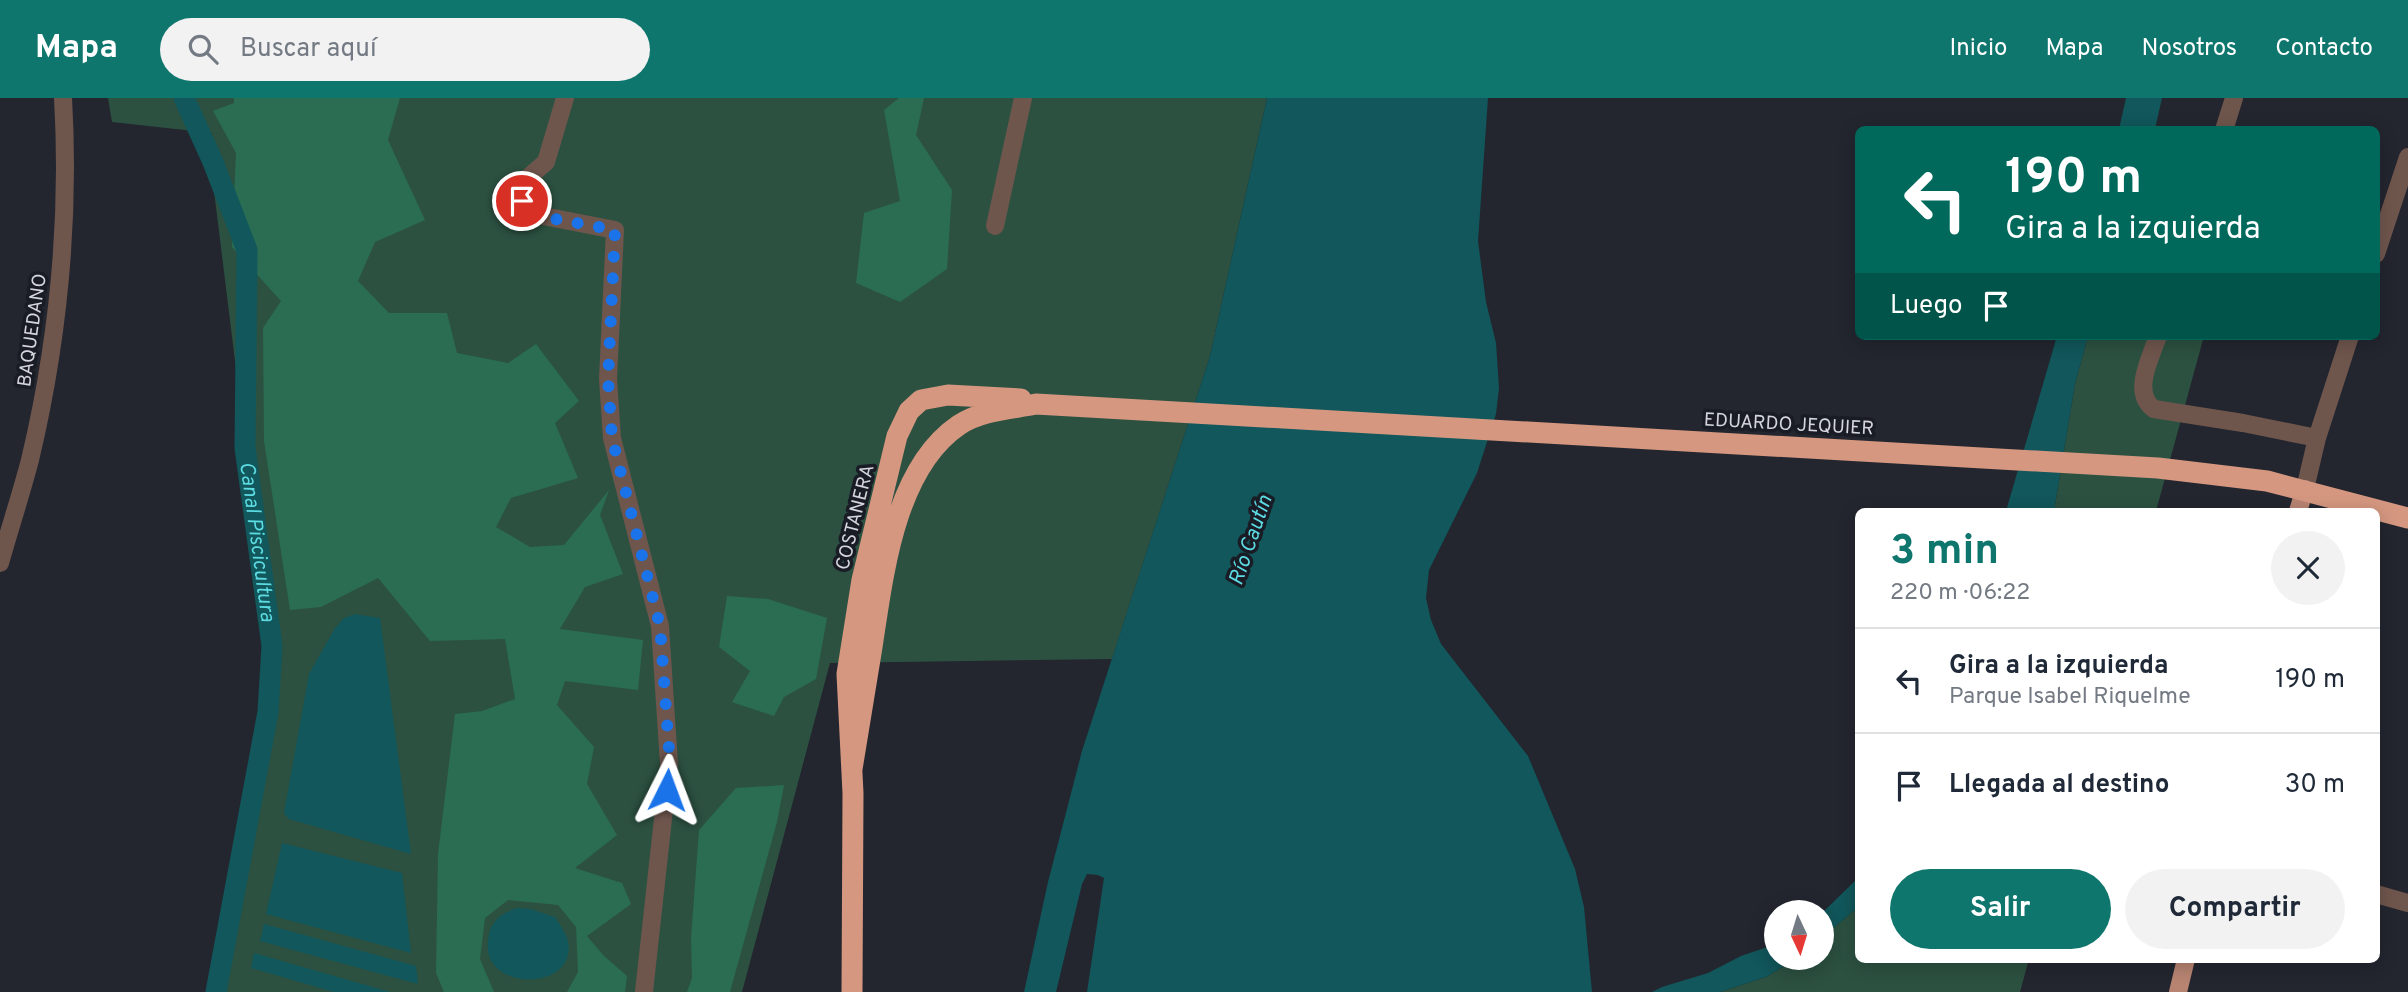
<!DOCTYPE html>
<html lang="es">
<meta charset="utf-8">
<style>
body{margin:0;font-family:Overpass,sans-serif;background:#f2f2f3;color:#1f2937;height:100vh;display:flex;flex-direction:column;font-size:26px;white-space:nowrap}
*{box-sizing:border-box;margin:0}
p{font-size:23px;color:#747a83}
.icon{flex:none;width:38px;height:38px;fill:none;stroke:currentColor;stroke-width:2;stroke-linecap:round;stroke-linejoin:round}
.map{position:relative;flex:1;overflow:hidden}
.details{position:absolute;left:1855px;top:410px;width:525px;height:455px;display:flex;flex-direction:column;background:#fff;border-radius:10px;box-shadow:0 4px 18px #0003}
.details>*{flex:none}
.hud{position:absolute;left:1855px;top:28px;width:525px;height:214px;border-radius:10px;box-shadow:0 4px 18px #0003;background:#00695c;color:#fff;overflow:hidden}
.needle{width:46px;rotate:176deg}
.controls{position:absolute;left:1764px;top:802px;display:grid;gap:14px}
.controls a{display:grid;place-items:center;width:70px;height:70px;border-radius:50%;background:#fff;box-shadow:0 4px 18px #0003;font-size:35px}
.pin{position:absolute;display:grid;place-items:center;width:60px;height:60px;color:#fff;margin:-30px;border:4px solid #fff;border-radius:50%;box-shadow:0 2px 7px #0007}
.me{position:absolute;width:77px;margin:-38px;rotate:3deg;stroke-linejoin:round;filter:drop-shadow(0 0 5px #0008)}
.turn{display:flex;align-items:center;gap:24px;height:147px;padding:0 35px;font-size:32px}
.turn .icon{width:91px;height:91px;stroke-width:2.5}
.turn b{display:block;font-size:49px;line-height:60px}
.then{display:flex;align-items:center;height:66px;padding:0 35px;background:#0003;gap:14px;font-size:26px}
.round{display:grid;place-items:center;flex:none;width:74px;height:74px;border-radius:37px;background:#f2f2f3}
.overview{display:flex;align-items:center;justify-content:space-between;height:119px;padding:0 35px}
h1{font-size:42px;font-weight:700;line-height:52px;color:#0f766e}
.action{display:flex;gap:14px;margin-top:auto;padding:14px 35px}
.action a{flex:1;height:80px;border-radius:42px;background:#0f766e;color:#fff;font-size:28px;font-weight:700;line-height:80px;text-align:center}
.action a+a{background:#f2f2f3;color:#1f2937}
ul{padding:0;list-style:none}
li{display:flex;align-items:center;gap:21px;height:105px;padding:0 35px;border-top:2px solid #e0e1e3}
li div{flex:1}
li b{display:block;font-size:26px}
li em{font-style:normal}
header{display:flex;align-items:center;gap:42px;box-sizing:border-box;height:98px;padding:0 35px;background:#0f766e;color:#fff}
header strong{font-size:33px}
nav{display:flex;gap:38px;margin-inline-start:auto;font-size:24px}
.search{width:490px;height:63px;background:#f2f2f3;display:flex;align-items:center;gap:18px;box-sizing:border-box;padding:0 24px;border-radius:38px;color:#747a83;font-size:26px}
.map>svg:first-child{display:block}
.green{fill:#2c5141}
.forest{fill:#2a6d52}
.water{fill:#11575b}
.lines{fill:none;stroke-linecap:round;stroke-linejoin:round}
.canal{stroke:#11575b;stroke-width:21}
.minor{stroke:#6f564d;stroke-width:18}
.major{stroke:#b88472;stroke-width:18}
.highway{stroke:#d59780;stroke-width:21}
.route{stroke:#1a73e8;stroke-width:12;stroke-dasharray:0 21.6}
.labels{text-anchor:middle;stroke-width:7;stroke-linejoin:round;paint-order:stroke}
.street-label{font-size:19px;fill:#d4d6dc;stroke:#191c25}
.water-label{font-size:21px;font-style:italic;fill:#5cdbe3;stroke:#191c25}
</style>
<header>
<strong>Mapa</strong>
<div class="search"><svg class="icon" aria-label="search" viewBox="0 0 24 24"><circle cx="10" cy="10" r="6"/><path d="M15 15l6 6"/></svg>Buscar aquí</div>
<nav><a>Inicio</a><a>Mapa</a><a>Nosotros</a><a>Contacto</a></nav>
</header>
<div class="map">
<svg width="2408" height="894" viewBox="0 0 2408 894">
<rect width="100%" height="100%" fill="#23262f"/>
<path class="green" d="M108,0H1267L1210,258L1112,561L830,565L742,894H216L276,573L260,465L214,93L212,35L112,24Z
M2088,238H2204L2156,413H2054L2075,286Z
M1858,809V861H2029L2020,894H1720L1766,879L1799,859H1822V840Z"/>
<path class="forest" d="M234,0H400L388,42L425,122L375,144L358,183L389,215H447L457,255L508,265L536,246L579,303L555,325L578,380L511,400L496,429L530,449L564,447L609,392L600,417L623,476L585,489L560,531L643,542L638,592L565,583L557,607L594,649L587,686L617,737L575,770L622,785L631,806L587,838L604,858L627,878L625,894H567L578,874L576,829L558,807L508,802L485,820L480,861L494,894H444L436,875L438,756L455,616L482,613L515,601L505,541L430,543L378,480L321,509L290,512L264,343L263,230L281,203L232,149L236,55L213,13L234,5Z
M899,0H924L916,37L952,92L947,171L900,204L856,185L864,115L900,103L884,12Z
M727,498L768,501L827,520L816,581L784,599L774,618L732,604L750,573L719,549Z
M784,687L777,724L730,894H687L692,880L691,840L699,732L736,690Z"/>
<path class="water" d="M1267,0H1488L1478,143L1486,204L1496,245L1499,290L1496,316L1477,375L1429,472L1426,500L1431,522L1441,546L1528,658L1575,771L1584,809L1592,894H1087L1104,780L1098,777L1087,776L1082,786L1056,894H1024L1048,784L1082,653L1210,258Z
M2126,0H2162L2155,31H2119Z
M2057,238H2088L2075,286L2054,413H2006Z
M355,516L380,520L411,756L289,721L284,715L309,576L335,530L344,520Z
M282,745L402,775L411,855L266,816Z
M1858,780V809L1822,840V815Z
M517,810L530,811L555,819C560,827 566,835 568,843C578,894 482,894 488,844C489,825 499,816 517,810Z
M264,826L416,868L418,886L260,843Z
M1776,846V859H1799L1766,879L1720,894H1652L1662,889L1708,875L1741,858Z
M254,855L390,894H334L251,870Z"/>
<g class="lines">
<path class="canal" id="s1" d="M184,0L213,64L247,152L245,350L272,548L268,614L216,894"/>
<path class="minor" d="M565,0L546,64L515,91L528,115L615,132L608,281L612,340L660,528L669,666L644,894
M2224,32L2234,0
M995,128L1023,0
M2376,156L2408,59
M2158,238C2151,259 2131,295 2154,311L2243,325L2317,340
M2305,391L2317,340L2350,238
M0,465C10,430 21,396 30,362C58,244 70,121 63,0
M2376,796L2408,805"/>
<path class="major" d="M2298,413L2305,391
M2178,894L2186,861"/>
<path class="highway" d="M852,671C859,630 865,590 872,549C883,478 894,371 959,327C981,312 1012,311 1036,306L2158,370L2267,383L2408,420
M852,894L853,695L847,576L862,482L897,338L909,313L921,302L948,297L1021,301"/>
</g>
<g class="lines">
<path class="route" d="M522,103L528,116L615,132L608,281L612,340L660,528L670,666L667,692"/>
</g>
<g class="labels">
<g class="street-label">
<text transform="translate(31 232) rotate(-82)" y="7">BAQUEDANO</text>
<text transform="translate(1789 325) rotate(3)" y="7">EDUARDO JEQUIER</text>
<text transform="translate(854 419) rotate(-76)" y="7">COSTANERA</text>
</g>
<g class="water-label">
<text transform="translate(1250 442) rotate(-71)" y="7">Río Cautín</text>
<text dy="7" stroke="none"><textPath href="#s1" startOffset="457">Canal Piscicultura</textPath></text>
</g>
</g>
</svg>
<div class="controls">
<a><svg class="needle" viewBox="-14 -14 28 28"><path d="M0-13l5 13h-10z" fill="#e53935"/><path d="M0 13l5-13h-10z" fill="#747a83"/></svg></a>
</div>
<div class="pin" style="left:522px;top:103px;background:#d93025"><svg class="icon" aria-label="arrive" viewBox="0 0 24 24"><path d="M6 21V4h12l-3 4 3 4H6"/></svg></div>
<svg class="me" style="left:667px;top:692px" viewBox="-20 -20 40 40"><path d="M0-17L14 15 0 8-14 15z" fill="#1a73e8" stroke="#fff" stroke-width="4"/></svg>
<div class="hud">
<div class="turn"><svg class="icon" aria-label="left" viewBox="0 0 24 24"><path d="M17 20v-9H6M10 6l-5 5 5 5"/></svg><div><b>190 m</b>Gira a la izquierda</div></div>
<div class="then">Luego<svg class="icon" aria-label="arrive" viewBox="0 0 24 24"><path d="M6 21V4h12l-3 4 3 4H6"/></svg></div>
</div>
<section class="details">
<div class="overview"><div><h1>3 min</h1><p>220 m · 06:22</p></div><a class="round"><svg class="icon" aria-label="close" viewBox="0 0 24 24"><path d="M6 6l12 12M18 6L6 18"/></svg></a></div>
<ul>
<li><svg class="icon" aria-label="left" viewBox="0 0 24 24"><path d="M17 20v-9H6M10 6l-5 5 5 5"/></svg><div><b>Gira a la izquierda</b><p>Parque Isabel Riquelme</p></div><em>190 m</em></li>
<li><svg class="icon" aria-label="arrive" viewBox="0 0 24 24"><path d="M6 21V4h12l-3 4 3 4H6"/></svg><div><b>Llegada al destino</b></div><em>30 m</em></li>
</ul>
<div class="action"><a>Salir</a><a>Compartir</a></div>
</section>
</div>
